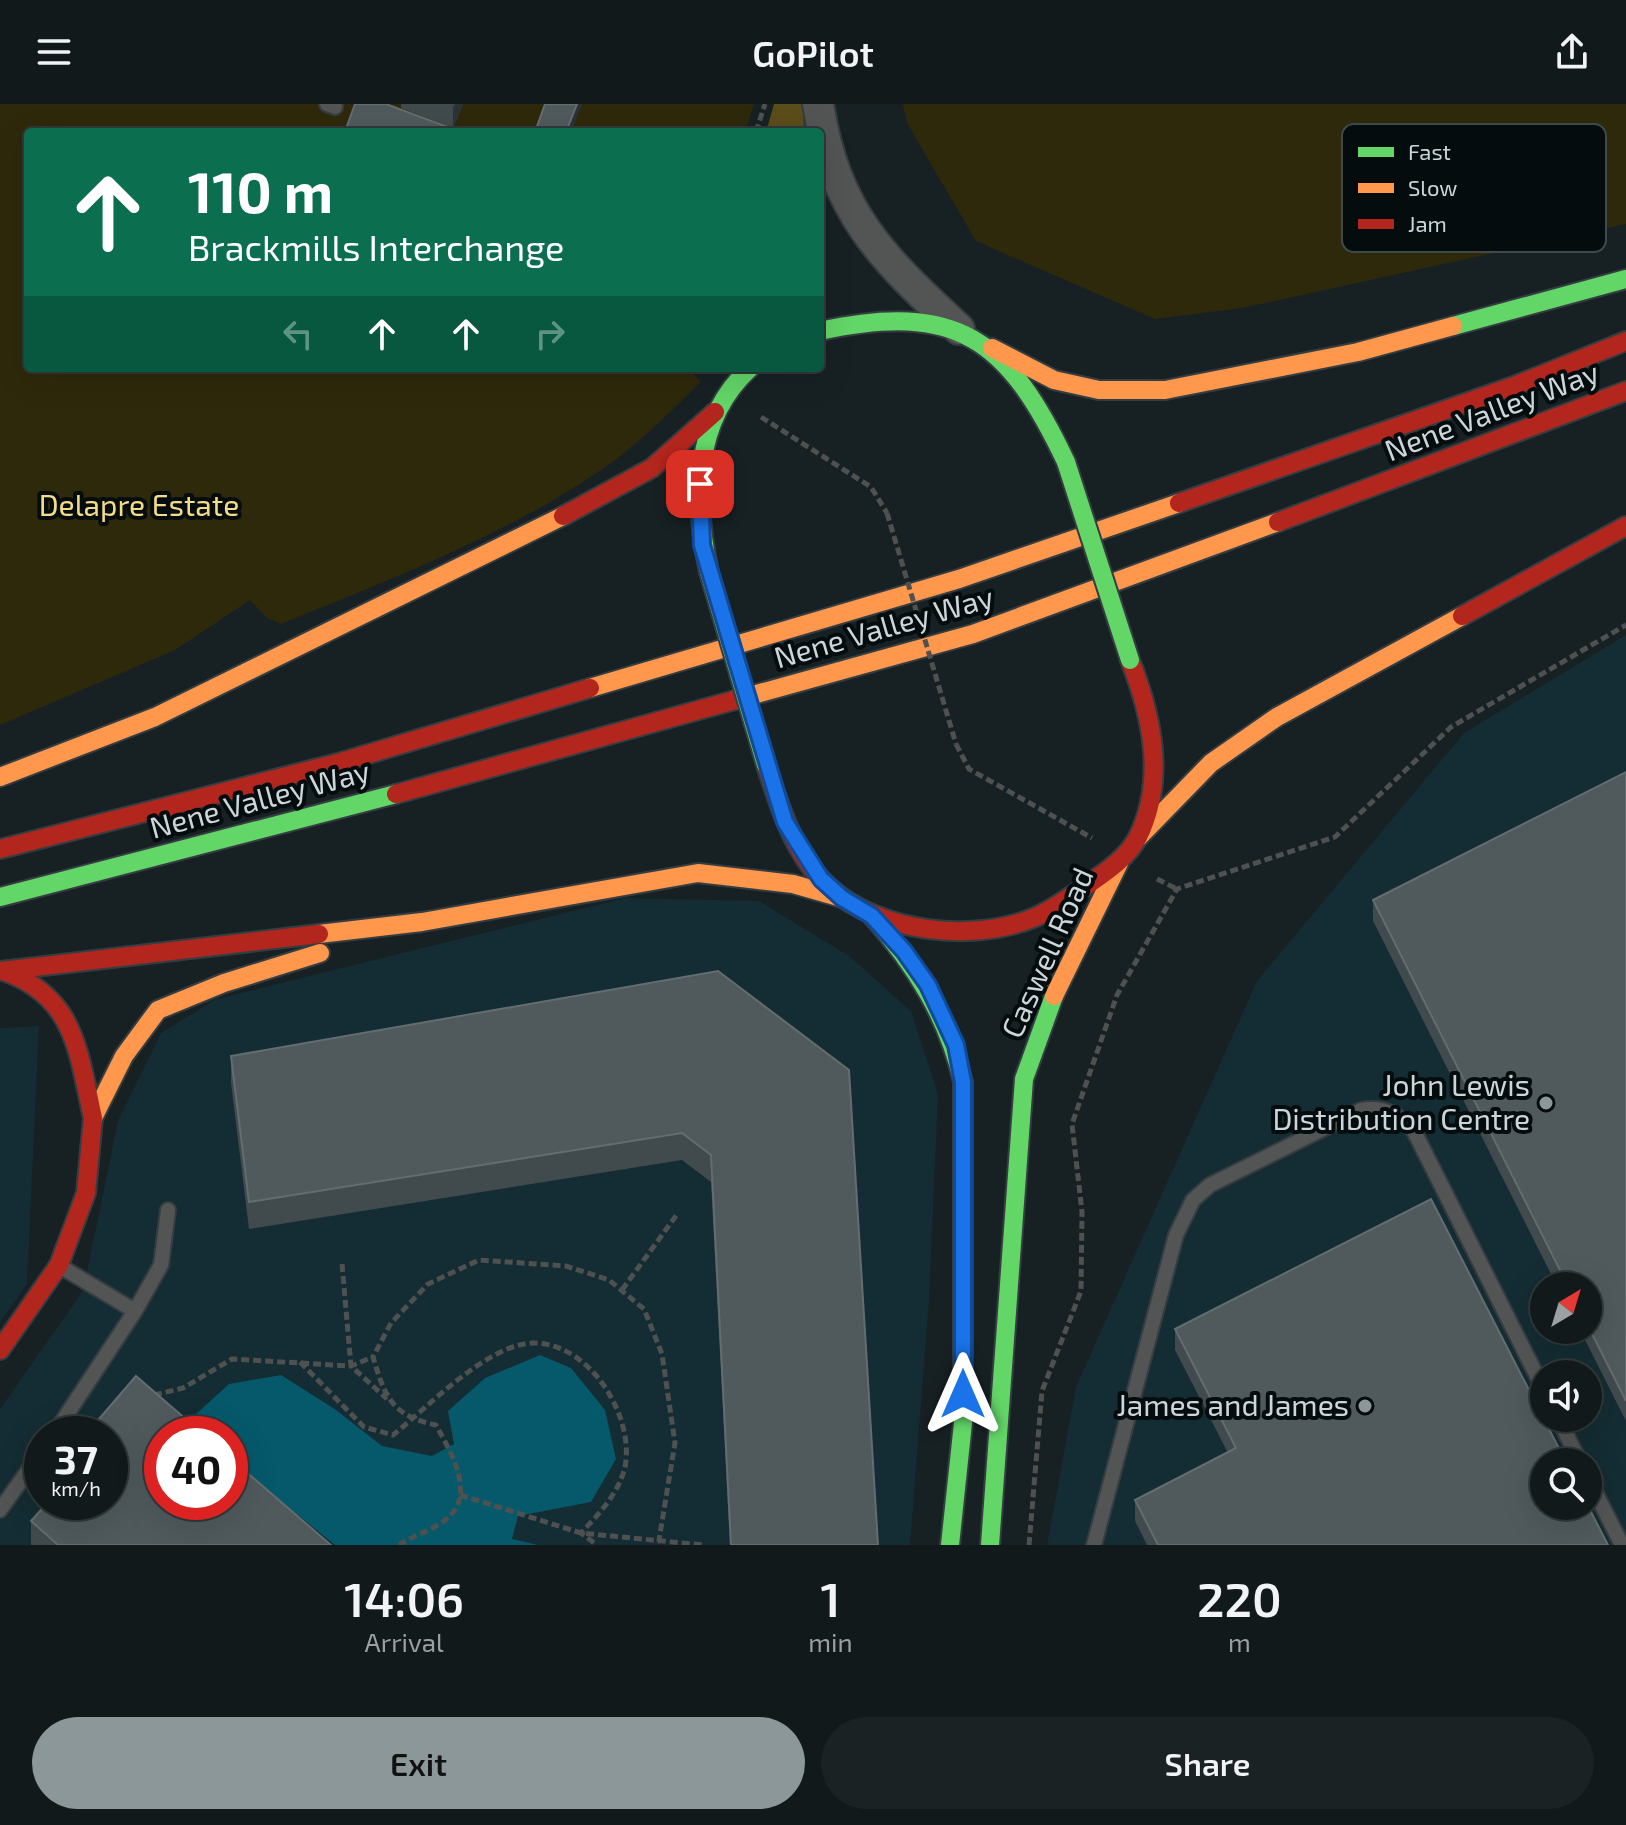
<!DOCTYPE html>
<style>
body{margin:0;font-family:"Exo 2",sans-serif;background:#1a2224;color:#f1f3f6;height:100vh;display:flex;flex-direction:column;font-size:30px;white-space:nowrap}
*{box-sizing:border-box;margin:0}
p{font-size:26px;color:#9ca0a3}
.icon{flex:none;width:44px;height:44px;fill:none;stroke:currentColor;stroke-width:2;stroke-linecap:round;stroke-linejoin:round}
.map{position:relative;height:1441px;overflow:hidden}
.details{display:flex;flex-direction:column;background:#11191b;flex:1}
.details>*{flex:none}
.hud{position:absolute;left:24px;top:24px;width:800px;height:244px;border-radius:8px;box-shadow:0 8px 32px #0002,0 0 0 2px #30383a;background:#0b6e4f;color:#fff;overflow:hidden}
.needle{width:52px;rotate:38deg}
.buttons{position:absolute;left:1530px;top:1168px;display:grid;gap:16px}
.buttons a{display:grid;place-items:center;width:72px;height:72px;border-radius:50%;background:#11191b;box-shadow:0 8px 32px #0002,0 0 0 2px #30383a;font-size:40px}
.speed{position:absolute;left:24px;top:1312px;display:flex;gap:16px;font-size:40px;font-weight:700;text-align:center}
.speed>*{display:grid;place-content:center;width:104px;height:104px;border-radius:50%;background:#11191b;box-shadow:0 8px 32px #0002,0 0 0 2px #30383a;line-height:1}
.speed small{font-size:20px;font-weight:400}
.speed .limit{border:12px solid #d22;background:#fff;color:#111}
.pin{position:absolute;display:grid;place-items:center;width:68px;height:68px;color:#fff;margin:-34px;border-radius:16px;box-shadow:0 4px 12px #0006}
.me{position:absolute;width:88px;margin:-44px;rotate:0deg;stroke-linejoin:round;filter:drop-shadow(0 0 6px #0008)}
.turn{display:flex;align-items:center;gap:28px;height:168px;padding:0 32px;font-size:36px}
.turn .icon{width:104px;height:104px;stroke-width:2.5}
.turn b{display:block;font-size:56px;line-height:68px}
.lanes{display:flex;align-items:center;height:76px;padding:0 32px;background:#0003;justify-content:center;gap:40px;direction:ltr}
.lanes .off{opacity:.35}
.eta{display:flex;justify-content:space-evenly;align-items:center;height:136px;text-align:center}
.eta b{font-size:48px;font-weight:600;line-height:56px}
.cta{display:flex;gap:16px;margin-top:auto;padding:16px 32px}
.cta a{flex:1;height:92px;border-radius:48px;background:#8c979a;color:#111;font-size:32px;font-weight:600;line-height:92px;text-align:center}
.cta a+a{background:#1a2224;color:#f1f3f6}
header{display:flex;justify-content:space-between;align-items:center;height:104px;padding:0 32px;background:#11191b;font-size:36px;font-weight:600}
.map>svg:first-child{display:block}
.built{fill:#142c33;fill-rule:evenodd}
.green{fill:#2f290b}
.forest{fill:#5a4d1a}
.water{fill:#05596b}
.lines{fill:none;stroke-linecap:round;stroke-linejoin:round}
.lane-casing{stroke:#353d40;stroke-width:18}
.street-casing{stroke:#353d40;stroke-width:34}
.fast-casing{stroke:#353d40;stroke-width:22}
.slow-casing{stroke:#353d40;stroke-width:22}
.jam-casing{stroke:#353d40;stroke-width:22}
.path{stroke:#4e5150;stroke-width:5;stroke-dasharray:8 4;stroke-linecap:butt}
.lane{stroke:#535454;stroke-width:14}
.street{stroke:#535454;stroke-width:30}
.fast{stroke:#63d668;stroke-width:18}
.slow{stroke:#ff974d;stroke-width:18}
.jam{stroke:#b3261e;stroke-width:18}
.fast-bridge-casing{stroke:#353d40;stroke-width:22;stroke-linecap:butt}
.path-bridge{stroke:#4e5150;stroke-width:5;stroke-dasharray:8 4;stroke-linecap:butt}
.fast-bridge{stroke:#63d668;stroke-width:18}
.wall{fill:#414a4d}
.shaded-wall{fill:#2a3436}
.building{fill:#505a5c;stroke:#636d70;stroke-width:2}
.route-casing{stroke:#114b97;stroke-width:20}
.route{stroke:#1a73e8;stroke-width:14}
.poi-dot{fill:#8c979a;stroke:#050c0e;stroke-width:3}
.labels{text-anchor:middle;stroke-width:8;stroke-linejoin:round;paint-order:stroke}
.street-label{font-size:30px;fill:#cbd6da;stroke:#050c0e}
.park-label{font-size:30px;fill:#f4dc86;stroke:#050c0e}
.poi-label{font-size:30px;fill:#cbd6da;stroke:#050c0e;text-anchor:end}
.key{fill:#050c0e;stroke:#40494b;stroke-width:2}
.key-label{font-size:22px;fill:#cbd6da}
</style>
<header><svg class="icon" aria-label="menu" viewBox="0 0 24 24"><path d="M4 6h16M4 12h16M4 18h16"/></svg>GoPilot<svg class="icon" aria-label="share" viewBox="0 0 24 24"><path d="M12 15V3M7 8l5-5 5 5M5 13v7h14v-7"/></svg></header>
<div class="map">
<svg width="1626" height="1441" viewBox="0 0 1626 1441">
<rect width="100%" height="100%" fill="#172124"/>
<path class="built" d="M1626,531V1441H1047L1076,1283L1257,877L1464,629ZM1544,1182H1588V1226H1544ZM1544,1270H1588V1314H1544ZM1544,1358H1588V1402H1544Z
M626,794L759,797L849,852L911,907L938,990L929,1197L910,1441H0V1305L83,1187L118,1017L161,929L216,895ZM42,1330H110V1398H42ZM162,1330H230V1398H162Z
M39,922L27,1180L0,1218V924Z"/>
<path class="green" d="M0,0H754L745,28H28V264H687L701,278C668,310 634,345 595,370C499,434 387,477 281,520L267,514L250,496L175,546L0,621Z
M903,0H1626V120L1242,204L1155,215L976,137L907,19Z"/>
<path class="forest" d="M774,0H803L804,28H766Z"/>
<path class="water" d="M540,1251L571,1264L605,1306L616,1355L591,1398L518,1412L512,1435L538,1441H335L230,1356V1330H198L185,1320L229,1280L281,1271L336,1306L382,1342L432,1352L454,1340L448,1307L485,1274Z"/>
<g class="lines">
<g class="lane-casing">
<path id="lane" d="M327,0L335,3
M135,1207L161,1161L168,1106
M1558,1314L1580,1358
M54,1330L135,1207L63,1164
M1588,1374L1622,1441
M0,1406L42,1347
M1094,1441L1176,1131L1193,1096L1210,1081L1361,1006C1383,1002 1399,1010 1414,1027L1544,1286"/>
</g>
<g class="street-casing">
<path id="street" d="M818,0C835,109 881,153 959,225"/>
</g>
<g class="fast-casing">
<path id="fast" d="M1453,222L1626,175
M820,227C957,197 1008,235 1066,358
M709,468C694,396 692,317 750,264
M0,793L396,690
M872,812C916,862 947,912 963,978V1319L950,1441
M990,1441L1024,975L1054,892"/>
</g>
<g class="slow-casing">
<path id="slow" d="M992,244L1054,276L1099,286H1165L1358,248L1453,222
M590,584L959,475L1179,399
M735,596L973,530L1278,418
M0,673L155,613L563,412
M1138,734L1211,659L1277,613L1462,512
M319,830L422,818L698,769L793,780L842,794
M1054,892L1119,759
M93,1014L124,952L158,906L224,879L320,849"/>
</g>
<g class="jam-casing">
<path id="jam" d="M1179,399L1514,282L1626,237
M563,412L652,364L715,308
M1278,418L1626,287
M1462,512L1626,422
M766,661C780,704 795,753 830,784C879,828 972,839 1033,814C1053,806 1071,792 1090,779C1107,767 1128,753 1138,733C1166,676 1152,612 1130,556
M396,690L735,596
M0,745L338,659L590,584
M0,867L319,830
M3,867C75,892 78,947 93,1014
M0,1246L59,1161L86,1089L93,1014"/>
</g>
<path class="path" d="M756,28L765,0
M761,313L871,383L887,409
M956,640L969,665L1092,734
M1157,775L1177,785
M342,1160L351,1262L387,1295
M622,1186L678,1109
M300,1258L364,1323L393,1331C427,1304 489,1238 535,1239C590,1240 635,1312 625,1363C619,1389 598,1411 581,1429L597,1441
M154,1291L183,1284L232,1255L351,1262L373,1253
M460,1391L581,1429L703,1441
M399,1441C414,1431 436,1425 449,1413C476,1388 449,1345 436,1321C392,1312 385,1293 373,1253L391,1219L428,1180L479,1156L566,1162L609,1176L644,1205L662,1250L675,1339L659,1436L662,1441
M1029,1441L1042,1287L1081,1187L1082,1108L1072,1020L1117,891L1177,785L1335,733L1451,623L1626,521"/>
<use href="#lane" class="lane"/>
<use href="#street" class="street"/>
<use href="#fast" class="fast"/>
<use href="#slow" class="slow"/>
<use href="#jam" class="jam"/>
<g class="fast-bridge-casing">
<path id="fast-bridge" d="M1066,358L1130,556
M709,468L766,661"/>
</g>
<path class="path-bridge" d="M887,409L956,640"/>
<use href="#fast-bridge" class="fast-bridge"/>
</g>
<path class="wall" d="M401,0H463L453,24L401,4Z
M347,22L461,28H347Z
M1626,668V1317L1580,1226H1588V1182H1557L1373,817V796Z
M718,867L878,1441H730L711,1078L682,1056L249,1125L231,979V952Z
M1175,1225L1608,1441H1147L1135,1417V1396L1228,1349L1175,1246Z
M110,1330L331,1441H31V1417L110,1398Z"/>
<path class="shaded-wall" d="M455,0H463L453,24V3Z
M577,0H582L571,28H566Z"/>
<path class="building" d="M355,0H386L461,28H364L347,22Z
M545,0H577L566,28H535Z
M1626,668V1297L1588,1222V1182H1568L1373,796Z
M718,867L849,966L878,1441H731L711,1051L682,1029L249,1098L231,952Z
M1431,1095L1566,1358H1544V1402H1588L1608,1441H1158L1135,1396L1236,1344L1175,1225Z
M136,1272L203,1330H162V1398H230V1354L331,1441H58L31,1417L48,1398H110V1370L111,1371L121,1361L110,1351V1330H86Z"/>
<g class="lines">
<g class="route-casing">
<path id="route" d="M700,380L702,441L785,718L821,775L842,794L872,812L904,847L928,881L956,941L963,978V1290"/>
</g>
<use href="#route" class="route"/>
</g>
<g class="poi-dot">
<circle cx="1546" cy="999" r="8"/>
<circle cx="1365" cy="1302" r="8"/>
</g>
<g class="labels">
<g class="street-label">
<text transform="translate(1492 308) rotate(-21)" y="10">Nene Valley Way</text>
<text transform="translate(884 524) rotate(-16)" y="10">Nene Valley Way</text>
<text transform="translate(260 696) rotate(-15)" y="10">Nene Valley Way</text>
<text transform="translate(1048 849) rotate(-66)" y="10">Caswell Road</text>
</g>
<g class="park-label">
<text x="139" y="412">Delapre Estate</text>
</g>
<g class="poi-label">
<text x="1530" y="992">John Lewis<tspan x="1530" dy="34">Distribution Centre</tspan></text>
<text x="1349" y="1312">James and James</text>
</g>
</g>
<rect x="1342" y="20" width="264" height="128" rx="12" class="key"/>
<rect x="1358" y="43" width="36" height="10" fill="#63d668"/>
<rect x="1358" y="79" width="36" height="10" fill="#ff974d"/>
<rect x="1358" y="115" width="36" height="10" fill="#b3261e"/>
<g class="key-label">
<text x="1408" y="56">Fast</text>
<text x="1408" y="92">Slow</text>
<text x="1408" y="128">Jam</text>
</g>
</svg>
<div class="buttons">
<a><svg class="needle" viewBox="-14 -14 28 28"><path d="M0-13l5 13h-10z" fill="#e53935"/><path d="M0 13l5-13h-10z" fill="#9ca0a3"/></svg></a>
<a><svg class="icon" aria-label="sound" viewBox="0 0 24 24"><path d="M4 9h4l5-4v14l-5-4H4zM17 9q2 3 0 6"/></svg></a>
<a><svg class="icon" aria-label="search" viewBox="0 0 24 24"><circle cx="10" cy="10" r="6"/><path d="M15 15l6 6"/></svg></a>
</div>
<div class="speed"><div>37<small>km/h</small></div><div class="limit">40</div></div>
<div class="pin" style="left:700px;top:380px;background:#d93025"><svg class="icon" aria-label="arrive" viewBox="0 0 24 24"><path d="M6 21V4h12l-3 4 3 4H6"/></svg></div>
<svg class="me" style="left:963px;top:1290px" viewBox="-20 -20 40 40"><path d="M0-17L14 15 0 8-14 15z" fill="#1a73e8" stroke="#fff" stroke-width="4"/></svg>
<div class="hud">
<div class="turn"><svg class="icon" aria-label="ahead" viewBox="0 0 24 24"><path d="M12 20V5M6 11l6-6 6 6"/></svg><div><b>110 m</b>Brackmills Interchange</div></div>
<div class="lanes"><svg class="icon off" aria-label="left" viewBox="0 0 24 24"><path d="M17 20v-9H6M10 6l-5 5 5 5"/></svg><svg class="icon" aria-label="ahead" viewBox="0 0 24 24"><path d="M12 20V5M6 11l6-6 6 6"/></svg><svg class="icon" aria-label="ahead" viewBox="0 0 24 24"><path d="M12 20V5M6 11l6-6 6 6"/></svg><svg class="icon off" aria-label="right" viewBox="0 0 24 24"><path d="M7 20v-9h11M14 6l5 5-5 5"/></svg></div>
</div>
</div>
<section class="details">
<div class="eta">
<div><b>14:06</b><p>Arrival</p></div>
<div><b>1</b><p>min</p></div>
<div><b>220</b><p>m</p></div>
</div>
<div class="cta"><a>Exit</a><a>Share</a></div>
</section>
